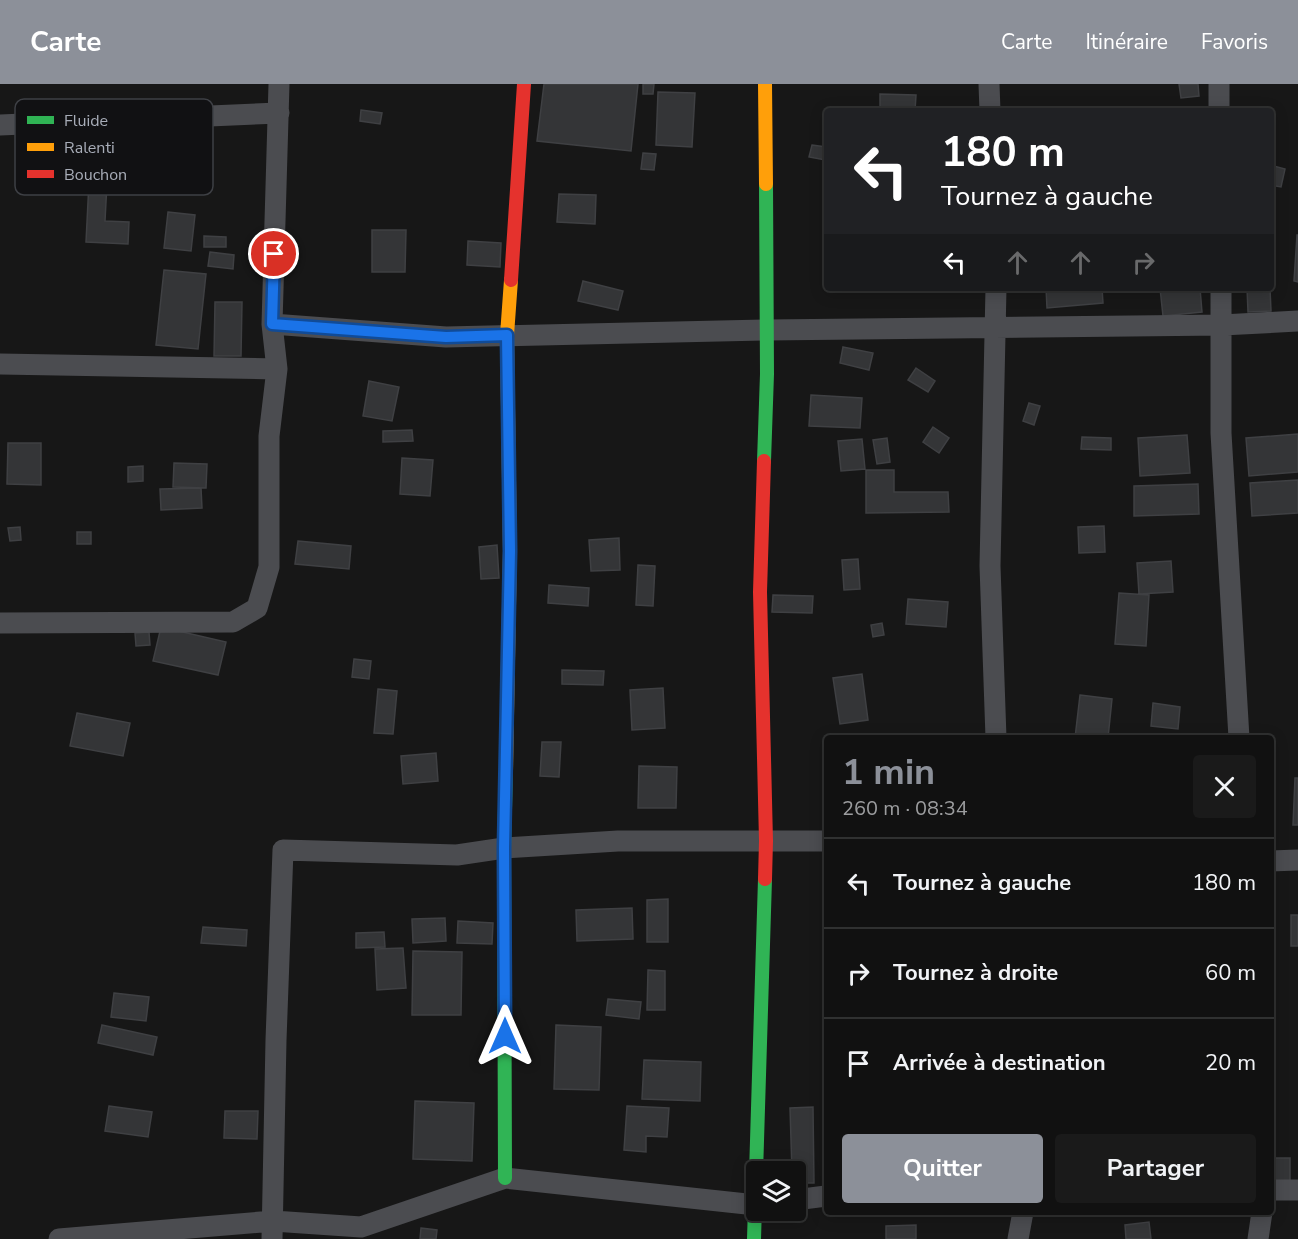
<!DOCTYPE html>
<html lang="fr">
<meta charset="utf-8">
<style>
body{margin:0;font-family:"Nunito Sans",sans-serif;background:#1a1a1a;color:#f1f3f6;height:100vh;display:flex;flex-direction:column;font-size:22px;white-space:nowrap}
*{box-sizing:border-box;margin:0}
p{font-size:20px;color:#9c9d9f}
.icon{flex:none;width:33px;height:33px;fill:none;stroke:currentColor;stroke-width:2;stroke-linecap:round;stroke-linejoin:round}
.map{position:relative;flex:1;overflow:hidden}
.side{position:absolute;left:824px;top:651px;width:450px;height:480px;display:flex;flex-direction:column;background:#111;border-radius:6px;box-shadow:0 3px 15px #0003,0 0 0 2px #303131}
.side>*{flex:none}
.top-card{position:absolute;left:824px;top:24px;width:450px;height:183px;border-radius:6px;box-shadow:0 3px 15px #0003,0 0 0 2px #303131;background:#202124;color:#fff;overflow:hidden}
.fabs{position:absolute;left:746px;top:1077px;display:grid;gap:12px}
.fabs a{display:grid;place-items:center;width:60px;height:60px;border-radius:6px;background:#111;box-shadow:0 3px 15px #0003,0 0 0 2px #303131;font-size:30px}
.pin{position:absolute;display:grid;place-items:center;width:51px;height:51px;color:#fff;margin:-26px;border:3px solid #fff;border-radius:50%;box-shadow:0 2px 6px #0007}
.me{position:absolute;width:66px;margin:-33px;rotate:0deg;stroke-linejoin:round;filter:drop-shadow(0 0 4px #0008)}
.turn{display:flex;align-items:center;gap:21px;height:126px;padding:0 18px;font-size:27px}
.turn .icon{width:78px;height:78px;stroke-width:2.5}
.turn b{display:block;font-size:42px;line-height:51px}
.lanes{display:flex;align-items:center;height:57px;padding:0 18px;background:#0003;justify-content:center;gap:30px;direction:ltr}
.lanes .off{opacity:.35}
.round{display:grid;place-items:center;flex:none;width:63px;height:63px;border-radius:6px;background:#1a1a1a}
.overview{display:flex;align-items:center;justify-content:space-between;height:102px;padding:0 18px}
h1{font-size:36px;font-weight:700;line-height:45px;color:#8c9099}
.cta{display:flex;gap:12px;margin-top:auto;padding:12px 18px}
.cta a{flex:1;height:69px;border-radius:6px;background:#8c9099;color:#fff;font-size:24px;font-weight:700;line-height:69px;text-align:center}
.cta a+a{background:#1a1a1a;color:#f1f3f6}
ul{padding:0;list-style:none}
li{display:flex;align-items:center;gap:18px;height:90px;padding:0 18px;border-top:2px solid #303131}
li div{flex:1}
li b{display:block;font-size:22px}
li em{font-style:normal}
header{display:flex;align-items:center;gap:36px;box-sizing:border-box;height:84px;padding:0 30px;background:#8c9099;color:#fff}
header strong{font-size:28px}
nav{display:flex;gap:33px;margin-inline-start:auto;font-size:21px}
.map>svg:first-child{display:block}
.building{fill:#343537;stroke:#3f4043;stroke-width:1.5}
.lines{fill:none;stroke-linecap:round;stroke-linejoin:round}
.street{stroke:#4b4c50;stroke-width:21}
.fast{stroke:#30b455;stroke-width:14}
.slow{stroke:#ff9f0a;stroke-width:14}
.jam{stroke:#e5322d;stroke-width:14}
.route-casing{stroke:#114b97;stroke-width:15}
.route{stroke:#1a73e8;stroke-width:10}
.key{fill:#111113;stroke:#3e4045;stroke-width:1.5}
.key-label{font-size:16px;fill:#a8adb8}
</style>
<header>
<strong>Carte</strong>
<nav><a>Carte</a><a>Itinéraire</a><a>Favoris</a></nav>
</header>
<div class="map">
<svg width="1298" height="1155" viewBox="0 0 1298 1155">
<rect width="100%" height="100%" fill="#171717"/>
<path class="building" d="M544,0H638L631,67L537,57Z
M643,0H654L653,10H643Z
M1179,0H1198L1199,12L1181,14Z
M658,8L695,9L692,63L656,61Z
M880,10L916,11L915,27H880Z
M361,26L382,29L380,40L360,37Z
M812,61L826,63V76L809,73Z
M643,69L656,70L654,86L641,85Z
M1270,81L1285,85L1281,103L1270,101Z
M89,98L107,99L105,137L129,138L128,160L86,158Z
M559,110L596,111L595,140L557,138Z
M168,128L195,131L191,167L164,164Z
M372,146H406L405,188H372Z
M1297,151H1298V198L1294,197Z
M204,152L226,153V163H204Z
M468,157L501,159L500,183L467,181Z
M210,168L234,171L233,185L208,182Z
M164,186L206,190L198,265L156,261Z
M583,197L623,207L618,226L578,217Z
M1046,204H1102L1103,219L1047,224Z
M1160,204H1200L1202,228L1163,232Z
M1247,204H1270L1271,227L1248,228Z
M215,218H242L241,272H214Z
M843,263L873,269L869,286L840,279Z
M916,284L935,297L928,308L908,296Z
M369,297L399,303L392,337L363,332Z
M811,311L862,314L860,344L809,342Z
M1029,319L1040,322L1034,341L1023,337Z
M933,343L949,354L939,369L923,358Z
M412,346L413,357L383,358V347Z
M1298,350V388L1249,392L1246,354Z
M1187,351L1190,389L1140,392L1138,354Z
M1082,353L1111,354V366L1081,365Z
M887,354L890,378L877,380L873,356Z
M862,355L865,385L841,387L838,357Z
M8,359H41V401L7,400Z
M402,374L433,376L430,412L400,410Z
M174,379L207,380L206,404L173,403Z
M143,382V397L128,398V383Z
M866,386H894V408H948L949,428L866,429Z
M1298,396V429L1252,432L1250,399Z
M1198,400L1199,430L1134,432V402Z
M201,404L202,424L161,426L160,405Z
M1104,442L1105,468L1079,469L1078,443Z
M20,443L21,456L10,457L8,444Z
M77,448H91V460H77Z
M619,454L620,486L591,487L589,456Z
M298,457L351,462L349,485L295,480Z
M497,461L499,494L481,495L479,463Z
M858,475L860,505L844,506L842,476Z
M1171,477L1173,508L1139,510L1137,479Z
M638,481L655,482L653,522L636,521Z
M549,501L589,504L588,522L548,519Z
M1119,509L1149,511L1146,562L1115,560Z
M773,511L813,512L812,529L772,528Z
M908,515L948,518L946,543L906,540Z
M882,539L884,551L873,553L871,541Z
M161,543L226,558L218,591L153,577Z
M149,548L150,561L136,562L135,549Z
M354,575L371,577L369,595L352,593Z
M562,586L604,587L603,601L562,600Z
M862,590L868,636L840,640L833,594Z
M663,604L665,644L632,646L630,606Z
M378,605L397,607L393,650L374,649Z
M1080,611L1112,615L1108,654H1075Z
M1153,619L1180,623L1178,645L1151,642Z
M77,629L130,639L123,672L70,662Z
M542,658H561L559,693L540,692Z
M436,669L438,697L403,700L401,672Z
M639,682L677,683L676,724H638Z
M1295,694H1298V741H1293Z
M668,815V858H647V816Z
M632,824L633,855L577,857L576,826Z
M1291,831H1298V862H1291Z
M445,834L446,857L413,859L412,835Z
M458,837L493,839L492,860L457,859Z
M203,843L247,846L246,862L201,859Z
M384,848L385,863L356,864V849Z
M403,864L406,904L377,906L375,865Z
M413,867L462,868L461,931H412Z
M648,886L665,887V926H647Z
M114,909L149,913L146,937L111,933Z
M608,915L641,918L639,935L606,931Z
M102,941L157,953L153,971L98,959Z
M556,941L601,943L599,1006L554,1005Z
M644,976L701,978L700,1017L642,1015Z
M415,1017L474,1019L472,1077L413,1075Z
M109,1022L152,1028L148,1053L105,1047Z
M627,1022L669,1024L667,1053L646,1052V1068L624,1066Z
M813,1023L814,1099H795V1088H792L790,1024Z
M225,1027H258L257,1055L224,1054Z
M1270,1074H1290V1101H1270Z
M1149,1138L1151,1155H1126L1125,1141Z
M916,1141V1155H886V1142Z
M421,1144L437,1146L436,1155H420Z"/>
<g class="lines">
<path class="street" d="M989,0L990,27
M1219,0V27
M0,41L279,29
M996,204L990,482L996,654
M1221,204V349L1239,654
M272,240L446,253L767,246L1222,241L1298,237
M0,280L277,285
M0,539L233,538L257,524L269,483V352L277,285L272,240L279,0
M1270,777L1298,776
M1270,1106H1298
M795,1116L826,1112
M59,1155L273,1137L361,1143L505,1094L756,1121
M272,1155L276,956L283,766L457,771L504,764L618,757H826
M1018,1155L1023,1128
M1258,1155L1262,1128"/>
<path class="fast" d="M764,377L767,290L766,100
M505,1094L504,764L506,687
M754,1155L765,795"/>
<path class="slow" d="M765,0L766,100
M506,687L510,467L507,251L511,196"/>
<path class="jam" d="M511,196L524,0
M764,377L760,508L766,757L765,795"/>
</g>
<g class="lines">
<g class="route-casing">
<path id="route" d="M274,170L272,240L446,253L507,251L510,467L504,764L505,952"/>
</g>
<use href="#route" class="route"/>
</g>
<rect x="15" y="15" width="198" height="96" rx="9" class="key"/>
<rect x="27" y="32" width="27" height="8" fill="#30b455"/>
<rect x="27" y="59" width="27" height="8" fill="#ff9f0a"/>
<rect x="27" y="86" width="27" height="8" fill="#e5322d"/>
<g class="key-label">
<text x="64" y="42">Fluide</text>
<text x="64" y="69">Ralenti</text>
<text x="64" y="96">Bouchon</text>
</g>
</svg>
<div class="fabs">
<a><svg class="icon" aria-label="layers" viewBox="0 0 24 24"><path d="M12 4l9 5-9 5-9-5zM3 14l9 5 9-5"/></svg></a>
</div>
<div class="pin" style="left:274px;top:170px;background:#d93025"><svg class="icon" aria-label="arrive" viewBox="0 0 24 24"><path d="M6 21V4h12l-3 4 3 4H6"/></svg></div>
<svg class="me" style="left:505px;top:952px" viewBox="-20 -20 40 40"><path d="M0-17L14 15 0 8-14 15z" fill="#1a73e8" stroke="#fff" stroke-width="4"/></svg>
<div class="top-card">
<div class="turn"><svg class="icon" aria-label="left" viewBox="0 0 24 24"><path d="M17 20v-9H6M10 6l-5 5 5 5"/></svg><div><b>180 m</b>Tournez à gauche</div></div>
<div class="lanes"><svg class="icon" aria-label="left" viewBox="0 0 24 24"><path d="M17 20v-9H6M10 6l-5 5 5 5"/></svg><svg class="icon off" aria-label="ahead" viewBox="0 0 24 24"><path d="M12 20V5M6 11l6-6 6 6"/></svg><svg class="icon off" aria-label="ahead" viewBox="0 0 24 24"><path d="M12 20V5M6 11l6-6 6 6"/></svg><svg class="icon off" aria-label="right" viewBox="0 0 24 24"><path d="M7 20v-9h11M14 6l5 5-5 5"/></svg></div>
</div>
<section class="side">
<div class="overview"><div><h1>1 min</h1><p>260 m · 08:34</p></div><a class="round"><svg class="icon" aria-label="close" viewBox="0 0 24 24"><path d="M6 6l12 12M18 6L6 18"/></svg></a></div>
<ul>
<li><svg class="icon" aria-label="left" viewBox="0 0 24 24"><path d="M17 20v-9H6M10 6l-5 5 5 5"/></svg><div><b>Tournez à gauche</b></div><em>180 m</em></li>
<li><svg class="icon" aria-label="right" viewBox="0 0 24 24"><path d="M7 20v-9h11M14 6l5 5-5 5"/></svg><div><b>Tournez à droite</b></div><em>60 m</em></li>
<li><svg class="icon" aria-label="arrive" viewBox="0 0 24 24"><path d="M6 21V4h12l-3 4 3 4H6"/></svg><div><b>Arrivée à destination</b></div><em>20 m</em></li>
</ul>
<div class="cta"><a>Quitter</a><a>Partager</a></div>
</section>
</div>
